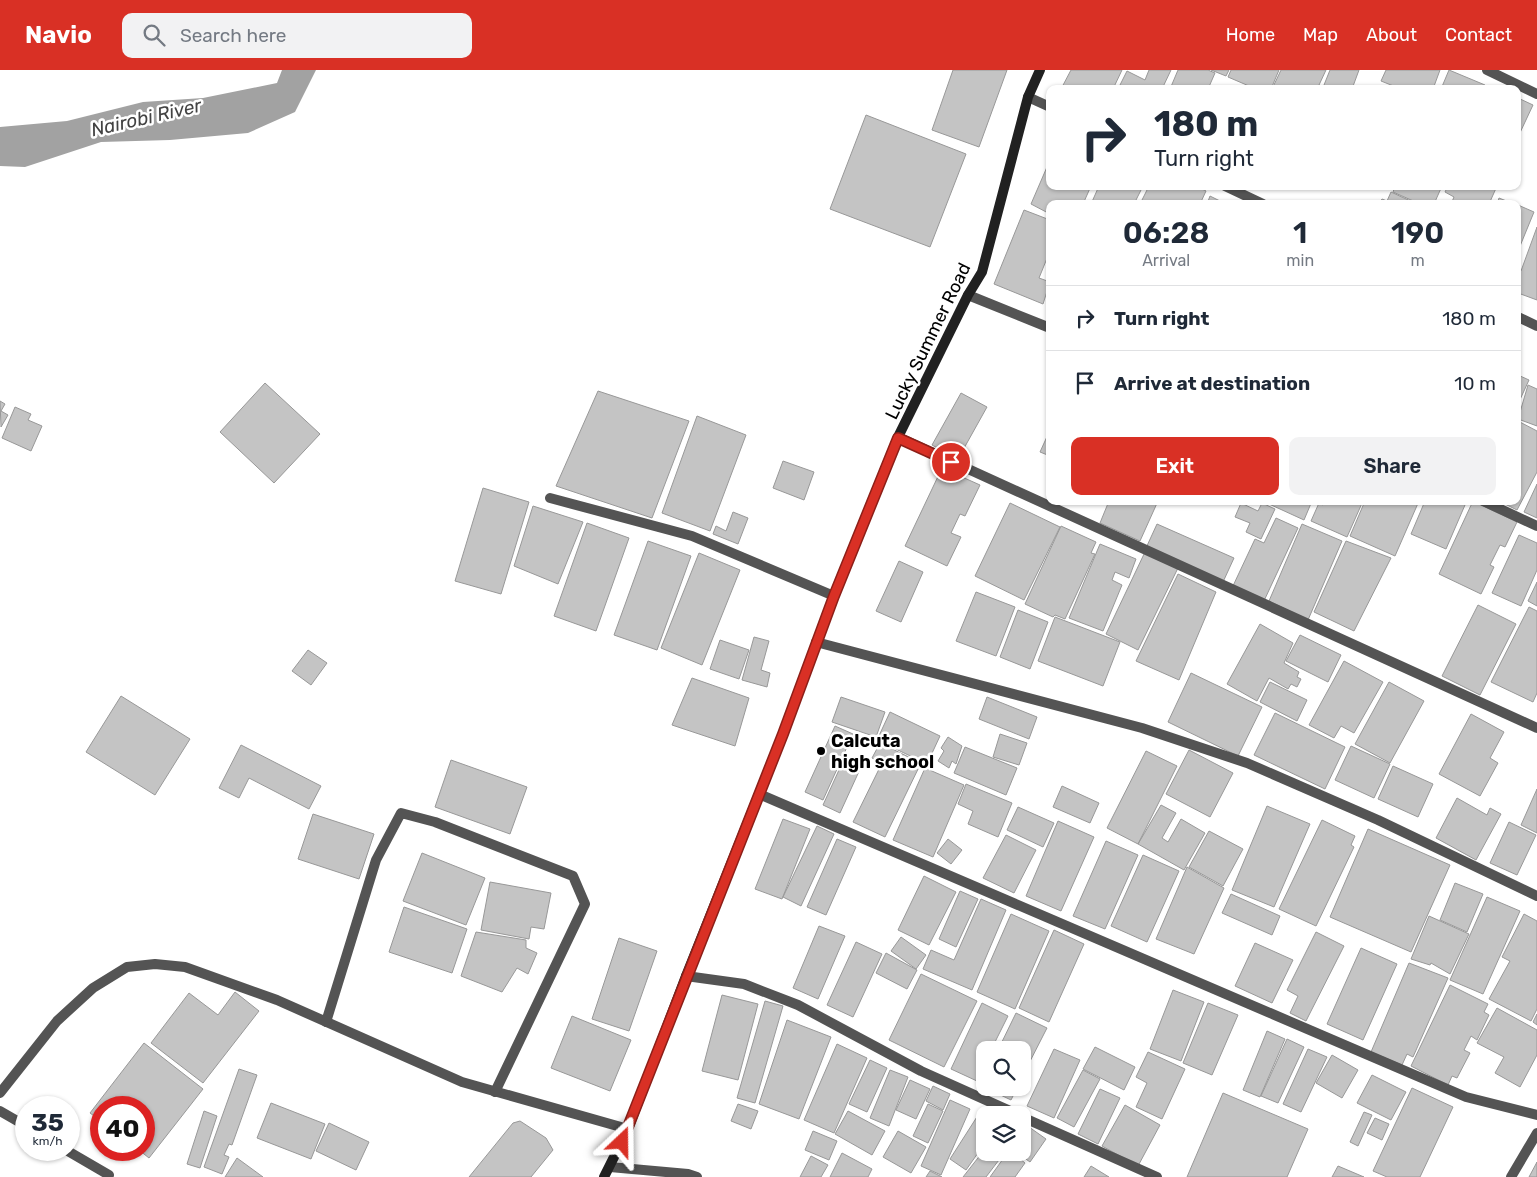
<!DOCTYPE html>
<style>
body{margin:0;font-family:Rubik,sans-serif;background:#f2f2f3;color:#1f2937;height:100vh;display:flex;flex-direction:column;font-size:19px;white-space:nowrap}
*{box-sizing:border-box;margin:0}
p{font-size:16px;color:#747a83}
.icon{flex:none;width:28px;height:28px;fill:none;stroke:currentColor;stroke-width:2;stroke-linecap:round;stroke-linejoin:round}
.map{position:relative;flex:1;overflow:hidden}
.side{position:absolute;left:1046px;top:130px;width:475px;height:305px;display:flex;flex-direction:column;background:#fff;border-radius:10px;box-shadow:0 1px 4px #0004}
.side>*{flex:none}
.banner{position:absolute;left:1046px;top:15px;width:475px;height:105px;border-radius:10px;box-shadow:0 1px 4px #0004;background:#fff;color:#1f2937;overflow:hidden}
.tools{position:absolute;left:976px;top:971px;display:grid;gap:10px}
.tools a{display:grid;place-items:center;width:55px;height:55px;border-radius:10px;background:#fff;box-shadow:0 1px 4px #0004;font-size:25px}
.speed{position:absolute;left:15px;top:1026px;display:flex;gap:10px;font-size:25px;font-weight:700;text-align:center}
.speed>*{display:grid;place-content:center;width:65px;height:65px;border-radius:50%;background:#fff;box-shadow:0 1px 4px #0004;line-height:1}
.speed small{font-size:12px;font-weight:400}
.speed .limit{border:8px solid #d22;background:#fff;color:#111}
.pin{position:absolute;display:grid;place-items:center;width:42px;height:42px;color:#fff;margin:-21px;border:2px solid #fff;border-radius:50%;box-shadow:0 1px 5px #0007}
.me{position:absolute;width:55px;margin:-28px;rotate:23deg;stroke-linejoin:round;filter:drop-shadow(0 0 4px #0008)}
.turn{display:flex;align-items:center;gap:18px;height:105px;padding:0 25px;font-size:22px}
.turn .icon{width:65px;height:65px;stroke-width:2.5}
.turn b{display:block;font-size:35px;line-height:42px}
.eta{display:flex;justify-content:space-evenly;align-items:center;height:85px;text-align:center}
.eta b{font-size:30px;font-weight:600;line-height:35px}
.primary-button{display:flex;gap:10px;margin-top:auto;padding:10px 25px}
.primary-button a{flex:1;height:58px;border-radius:10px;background:#d93025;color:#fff;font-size:20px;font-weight:600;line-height:58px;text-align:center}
.primary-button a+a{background:#f2f2f3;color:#1f2937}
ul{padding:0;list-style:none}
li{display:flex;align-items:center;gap:15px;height:65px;padding:0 25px;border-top:1px solid #e0e1e3}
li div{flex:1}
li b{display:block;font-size:19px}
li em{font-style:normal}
header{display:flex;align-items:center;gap:30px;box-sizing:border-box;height:70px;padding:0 25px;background:#d93025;color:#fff}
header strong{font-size:24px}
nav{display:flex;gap:28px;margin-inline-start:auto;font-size:18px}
.search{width:350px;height:45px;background:#f2f2f3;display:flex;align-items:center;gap:12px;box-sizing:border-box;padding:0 18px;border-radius:10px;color:#747a83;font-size:19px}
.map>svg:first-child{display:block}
.water{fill:#a2a2a2}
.building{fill:#c4c4c4;stroke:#989898}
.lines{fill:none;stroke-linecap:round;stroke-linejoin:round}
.lane{stroke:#545454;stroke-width:10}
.street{stroke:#545454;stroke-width:10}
.secondary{stroke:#212121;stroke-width:10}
.route-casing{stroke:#8d1f18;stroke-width:12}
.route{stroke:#d93025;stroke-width:9}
.poi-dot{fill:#000;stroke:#fff;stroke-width:2}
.labels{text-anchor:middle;stroke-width:5;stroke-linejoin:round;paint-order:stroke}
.street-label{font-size:18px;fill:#000;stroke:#fff}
.poi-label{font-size:18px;font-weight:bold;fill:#000;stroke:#fff;text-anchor:start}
.water-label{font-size:19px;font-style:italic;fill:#434343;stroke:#fff}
</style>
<header>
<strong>Navio</strong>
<div class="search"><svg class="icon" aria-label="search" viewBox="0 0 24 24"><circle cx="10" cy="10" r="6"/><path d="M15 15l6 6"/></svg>Search here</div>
<nav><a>Home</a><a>Map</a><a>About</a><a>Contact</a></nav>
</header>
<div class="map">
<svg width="1537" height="1107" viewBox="0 0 1537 1107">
<rect width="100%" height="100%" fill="#fff"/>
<path class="water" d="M282,0H316L295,42L248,63L170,70L101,72L25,97L0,96V57L67,51L143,32L203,28L277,13Z"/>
<path class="building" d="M953,0H1007L979,77L932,60Z
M1071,0H1122L1113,19H1061Z
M1149,0H1171L1162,19H1118L1127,1L1145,10Z
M1178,0H1208L1215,3L1208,19H1170Z
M1211,0H1229L1226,6Z
M1231,0H1279L1271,19H1256L1228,7Z
M1281,0H1326L1319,15L1327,19H1272Z
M1330,0H1359L1352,19H1332L1324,15Z
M1386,0H1440L1433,19H1401L1381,11Z
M1449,0L1485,15L1483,19H1441Z
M1518,28L1533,35L1518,67Z
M866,45L966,84L930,177L830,139Z
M1050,90V116H1091L1083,134H1050V144L1031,134Z
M1099,116H1143L1134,134H1091Z
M1149,116H1196L1206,121L1200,134H1140Z
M1395,116H1442L1434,134H1420L1393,122Z
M1448,116H1497L1489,134H1451L1454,127L1445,122Z
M1391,122L1417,134H1379L1382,129L1387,131Z
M1210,126L1226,134H1207Z
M1499,128L1514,134H1497Z
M1518,135L1534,142L1518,181Z
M1024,140L1050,150V181L1039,208L1050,212L1043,234L994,214Z
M1537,157V230L1518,223V200L1521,201Z
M1518,305L1529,310L1518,334Z
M265,313L320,364L274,413L220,362Z
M1528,315L1537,319V356L1518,349Z
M598,321L689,351L652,448L556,416Z
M961,323L987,337L958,389L932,375Z
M0,331L5,334L1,341L8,345L1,357Z
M15,337L31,344L28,350L42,356L31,381L2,368Z
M697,346L746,365L710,461L662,443Z
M1518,351L1537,361V402L1517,440L1499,431H1518Z
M1050,360V386L1040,382Z
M783,391L814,402L804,430L773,418Z
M942,398L980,415L965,446L960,444L951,463L961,467L947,496L905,476Z
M1537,414V448L1524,442Z
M483,418L529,432L501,524L455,511Z
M1109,431H1158L1140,471L1100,453Z
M1271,431H1312L1304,450L1269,434Z
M1325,431H1363L1347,467L1311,451L1319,433L1323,435Z
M1365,431H1419L1395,486L1350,466Z
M1425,431H1457L1465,435L1446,479L1411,464Z
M1473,431L1517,452L1505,477L1500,475L1490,495L1494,497L1481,524L1439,504Z
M1010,433L1060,457L1024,530L975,506Z
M1241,433L1258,441L1262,433L1275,439L1261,469L1246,462L1250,453L1235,447Z
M533,436L583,452L558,514L514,496Z
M733,442L748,448L738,474L713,464L716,456L726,461Z
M1276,448L1298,458L1263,533L1232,518L1255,469L1264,473Z
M587,453L629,468L596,561L554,546Z
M1157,454L1234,488L1223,512L1146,478Z
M1302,454L1342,471L1308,550L1269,531Z
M1061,456L1096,472L1091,483L1095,484L1065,549L1055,545L1053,547L1025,534Z
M1519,465L1537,473V500L1521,536L1492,523Z
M648,471L691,486L657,580L614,565Z
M1346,471L1391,488L1354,561L1314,542Z
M1100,474L1136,489L1129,508L1115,502L1112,510L1122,515L1103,561L1069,548Z
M1145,482L1178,498L1138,580L1106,564Z
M699,483L740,500L702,595L661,578Z
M899,491L923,502L901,552L876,541Z
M1178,504L1216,522L1179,610L1136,591Z
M1537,512V536L1528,531Z
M976,522L1015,537L996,586L956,571Z
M1478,535L1516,554L1480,625L1442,606Z
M1529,537L1537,541V623L1533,632L1491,612Z
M1018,540L1048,552L1030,599L1000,587Z
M1055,547L1120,572L1103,616L1038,591Z
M1260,554L1293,573L1284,593L1299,602L1297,607L1301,609L1297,617L1291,614L1288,619L1269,608L1257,631L1227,614Z
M1300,565L1341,585L1328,612L1286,591Z
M754,567L769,571L761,600L770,603L767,617L742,610Z
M720,570L749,580L739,609L710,599Z
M308,580L327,593L311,615L292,601Z
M1344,591L1383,612L1354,663L1341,656L1334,668L1309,655Z
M1191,603L1262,637L1238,686L1168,652Z
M692,608L749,628L735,676L672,655Z
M1270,612L1307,630L1297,651L1260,632Z
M1389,612L1424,631L1390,693L1355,674Z
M121,626L190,669L155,725L86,682Z
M841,627L885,642L876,667L832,652Z
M987,627L1037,647L1029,669L979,649Z
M890,642L940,666L927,694L877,670Z
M1275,643L1345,677L1325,719L1254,685Z
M1471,644L1504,662L1490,688L1498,693L1480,726L1439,704Z
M835,656L853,664L823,730L805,722Z
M1000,664L1027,673L1019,695L993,687Z
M948,667L962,676L956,694L952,691L949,698L938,691L944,681L941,678Z
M880,673L921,693L885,767L853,752L882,693L872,688Z
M241,675L321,716L309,739L249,708L239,728L219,718Z
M1351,676L1390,694L1374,728L1335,710Z
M965,677L1017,698L1006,725L954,703Z
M1189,680L1233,703L1210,747L1166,724Z
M1146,681L1177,696L1138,774L1107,758Z
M844,689L861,697L840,743L823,735Z
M451,690L527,717L510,764L435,737Z
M1393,696L1433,714L1418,747L1378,729Z
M925,698L964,715L933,787L893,770Z
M966,714L1012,733L998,767L968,754L973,741L958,734Z
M1062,716L1099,733L1090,753L1053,737Z
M1537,719V763L1521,755Z
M1457,728L1487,745L1490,738L1501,744L1476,790L1436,768Z
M1161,735L1176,743L1162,768L1168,772L1181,749L1205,763L1184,800L1138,774Z
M1267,736L1310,754L1274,837L1232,820Z
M1018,737L1054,753L1043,777L1007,760Z
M313,744L374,764L359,809L298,789Z
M783,749L810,759L782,829L755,819Z
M1322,750L1355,766L1351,775L1354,777L1316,856L1279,839Z
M1058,751L1094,767L1061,841L1026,826Z
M1509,752L1536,765L1517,805L1490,793Z
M817,756L834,764L801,836L783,827Z
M1368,759L1450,795L1411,882L1330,847Z
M1209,761L1243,779L1223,816L1189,797Z
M1006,765L1036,780L1014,823L983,808Z
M837,769L856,777L826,845L807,837Z
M948,769L962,780L951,794L937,783Z
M1106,771L1138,785L1105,859L1073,846Z
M422,783L485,808L466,855L403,831Z
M1143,785L1179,801L1147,872L1111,856Z
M1187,797L1224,818L1194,884L1156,869Z
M924,806L956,822L929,875L898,860Z
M490,812L551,823L544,859L531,857L529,869L481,860Z
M1455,813L1483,824L1467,862L1440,850Z
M960,821L978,829L956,877L939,869Z
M1231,824L1280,846L1272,865L1222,843Z
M1487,827L1520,841L1483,924L1450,910Z
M981,829L1006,840L972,920L923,899L931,880L954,890Z
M404,837L467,859L452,903L389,882Z
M1011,844L1049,861L1015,939L977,922Z
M1524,844L1537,851V939L1531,951L1489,929L1510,891L1502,887Z
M1429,846L1469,864L1450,904L1431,893L1430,895L1411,889Z
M819,856L845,866L818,929L793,918Z
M1054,860L1084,874L1049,952L1019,938Z
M476,862L526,870V878L537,883L528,904L517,898L502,922L461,906Z
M1316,862L1344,876L1306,951L1290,943L1298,926L1287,920Z
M901,867L926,885L916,899L891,881Z
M619,868L657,881L629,961L592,949Z
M856,872L882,884L853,947L827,935Z
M1255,873L1293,890L1272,933L1235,916Z
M1361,878L1397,894L1363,970L1327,954Z
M886,883L917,900L907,919L876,903Z
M1409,893L1448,908L1413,987L1407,984L1402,995L1371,982Z
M921,904L977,931L944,997L889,970Z
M1450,915L1488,934L1484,942L1489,945L1477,970L1471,966L1464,980L1470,983L1457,1008L1452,1006L1448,1015L1411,996Z
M1173,920L1204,932L1181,991L1150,979Z
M235,922L259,941L203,1013L151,973L189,923L218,945Z
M722,925L758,934L738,1010L702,1001Z
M765,931L783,936L755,1033L737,1028Z
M982,933L1008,946L991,980H985V993L977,1011L951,999Z
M1208,933L1238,945L1212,1005L1183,993Z
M1497,938L1537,960V985L1520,1017L1495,1003L1504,987L1477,973Z
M1016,943L1047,958L1022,1007V980H998Z
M1537,944V955L1533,952Z
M572,946L631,970L610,1021L551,998Z
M787,950L831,967L799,1049L759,1034Z
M1267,961L1285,969L1260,1027L1243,1020Z
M1287,969L1304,977L1278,1033L1261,1026Z
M144,973L203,1019L149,1088L139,1080H144V1038H101V1051L90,1043Z
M837,974L867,988L834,1063L804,1050Z
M1095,977L1135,997L1124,1020L1083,999Z
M1054,979L1080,990L1054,1048L1027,1036Z
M1308,979L1327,987L1301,1042L1283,1034Z
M1148,982L1185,999L1162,1049L1136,1037L1147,1013L1136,1007Z
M1332,985L1358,1000L1342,1028L1316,1013Z
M870,990L887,998L867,1042L849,1034Z
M239,999L257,1005L232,1075L229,1074L224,1085L229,1087L222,1104L204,1097Z
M890,1000L908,1007L889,1056L870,1048Z
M1083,1000L1100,1009L1074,1057L1057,1048Z
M1372,1005L1406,1022L1391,1050L1357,1033Z
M910,1010L930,1019L916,1049L896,1040Z
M933,1016L950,1024L943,1040L926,1031Z
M986,1018H1017L1011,1030Z
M1412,1018L1453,1037L1420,1107H1387L1373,1101Z
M1100,1019L1120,1028L1098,1074L1078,1064Z
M1223,1023L1308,1059L1287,1107H1187Z
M950,1030L970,1039L941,1105L921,1096Z
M271,1033L325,1054L311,1089L257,1068Z
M738,1034L758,1041L751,1059L731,1051Z
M928,1034L943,1041L928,1073L913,1066Z
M1125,1035L1160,1055L1138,1096L1102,1076Z
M982,1039L991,1045H985V1073L966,1100L950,1089Z
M204,1041L217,1046L200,1098L187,1094Z
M848,1041L885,1061L872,1085L835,1064Z
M1364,1042L1372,1045L1358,1076L1350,1072Z
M1375,1048L1389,1054L1382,1070L1367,1063Z
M520,1051L546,1068L553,1080L531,1107H469L513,1053Z
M1022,1052L1046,1069L1030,1092L1016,1082H1022Z
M329,1053L369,1072L356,1100L316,1081Z
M813,1061L837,1071L829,1090L805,1080Z
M898,1061L926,1077L911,1103L883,1087Z
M985,1079V1082H998L1002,1086L986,1107H963Z
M1008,1082H1012L1025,1093L1015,1107H990Z
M842,1083L872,1099L868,1107H830Z
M811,1086L828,1095L821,1107H800Z
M237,1088L263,1107H225Z
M1537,1092V1107H1529Z
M1091,1096L1109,1107H1084Z
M1338,1096L1364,1107H1332Z
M930,1101L942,1107H926Z"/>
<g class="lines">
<path class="lane" d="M0,1023L57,951L93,918L127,897L155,894L185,897L277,930L462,1012L628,1059
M0,1041L26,1056
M66,1080L109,1105"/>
<path class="street" d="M1487,0L1537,24
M1028,27L1050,37
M1225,116L1263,134
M968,225L1050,258
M1518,247L1537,256
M898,367L1537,658
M550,428L692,466L834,526
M1483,431L1537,456
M816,572L1142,658L1247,693L1378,750L1537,826
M759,724L1466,1027L1537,1045
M686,906L744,914L798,935L921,1001L1019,1045
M326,952L376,790L401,743L435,752L573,806L585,834L495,1022
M1022,1047L1157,1107
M610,1097L688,1104L697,1107
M1511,1107L1537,1063"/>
<path class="secondary" d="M604,1107L628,1059L686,906L783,664L834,526L898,367L968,225L982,202L1028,27L1040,0"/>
</g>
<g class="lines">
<g class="route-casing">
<path id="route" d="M622,1072L783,664L834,526L898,368L951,392"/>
</g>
<use href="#route" class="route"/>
</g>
<circle class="poi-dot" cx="821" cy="681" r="5"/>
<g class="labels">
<g class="street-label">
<text transform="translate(928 271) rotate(-64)" y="6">Lucky Summer Road</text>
</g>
<g class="poi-label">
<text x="831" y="677">Calcuta<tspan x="831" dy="21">high school</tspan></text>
</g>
<g class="water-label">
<text transform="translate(146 47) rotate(-13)" y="7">Nairobi River</text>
</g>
</g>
</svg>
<div class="tools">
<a><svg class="icon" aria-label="search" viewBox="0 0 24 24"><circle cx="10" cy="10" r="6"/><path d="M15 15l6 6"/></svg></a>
<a><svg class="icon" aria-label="layers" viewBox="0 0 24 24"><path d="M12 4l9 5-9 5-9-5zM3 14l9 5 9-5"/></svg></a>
</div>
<div class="speed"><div>35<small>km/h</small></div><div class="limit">40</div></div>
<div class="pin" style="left:951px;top:392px;background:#d93025"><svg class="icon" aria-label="arrive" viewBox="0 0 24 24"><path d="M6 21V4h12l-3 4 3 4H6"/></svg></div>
<svg class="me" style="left:622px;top:1072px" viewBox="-20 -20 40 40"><path d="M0-17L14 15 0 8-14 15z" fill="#d93025" stroke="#fff" stroke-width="4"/></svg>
<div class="banner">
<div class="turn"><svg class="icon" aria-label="right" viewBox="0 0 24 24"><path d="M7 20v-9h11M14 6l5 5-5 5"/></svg><div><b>180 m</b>Turn right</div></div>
</div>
<section class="side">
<div class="eta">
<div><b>06:28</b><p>Arrival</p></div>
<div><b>1</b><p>min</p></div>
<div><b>190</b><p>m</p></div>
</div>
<ul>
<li><svg class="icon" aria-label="right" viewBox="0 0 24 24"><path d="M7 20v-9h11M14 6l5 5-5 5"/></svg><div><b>Turn right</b></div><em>180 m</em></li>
<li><svg class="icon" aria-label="arrive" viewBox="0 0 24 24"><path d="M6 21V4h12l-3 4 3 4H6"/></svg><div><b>Arrive at destination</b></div><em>10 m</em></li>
</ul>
<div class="primary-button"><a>Exit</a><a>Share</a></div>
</section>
</div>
